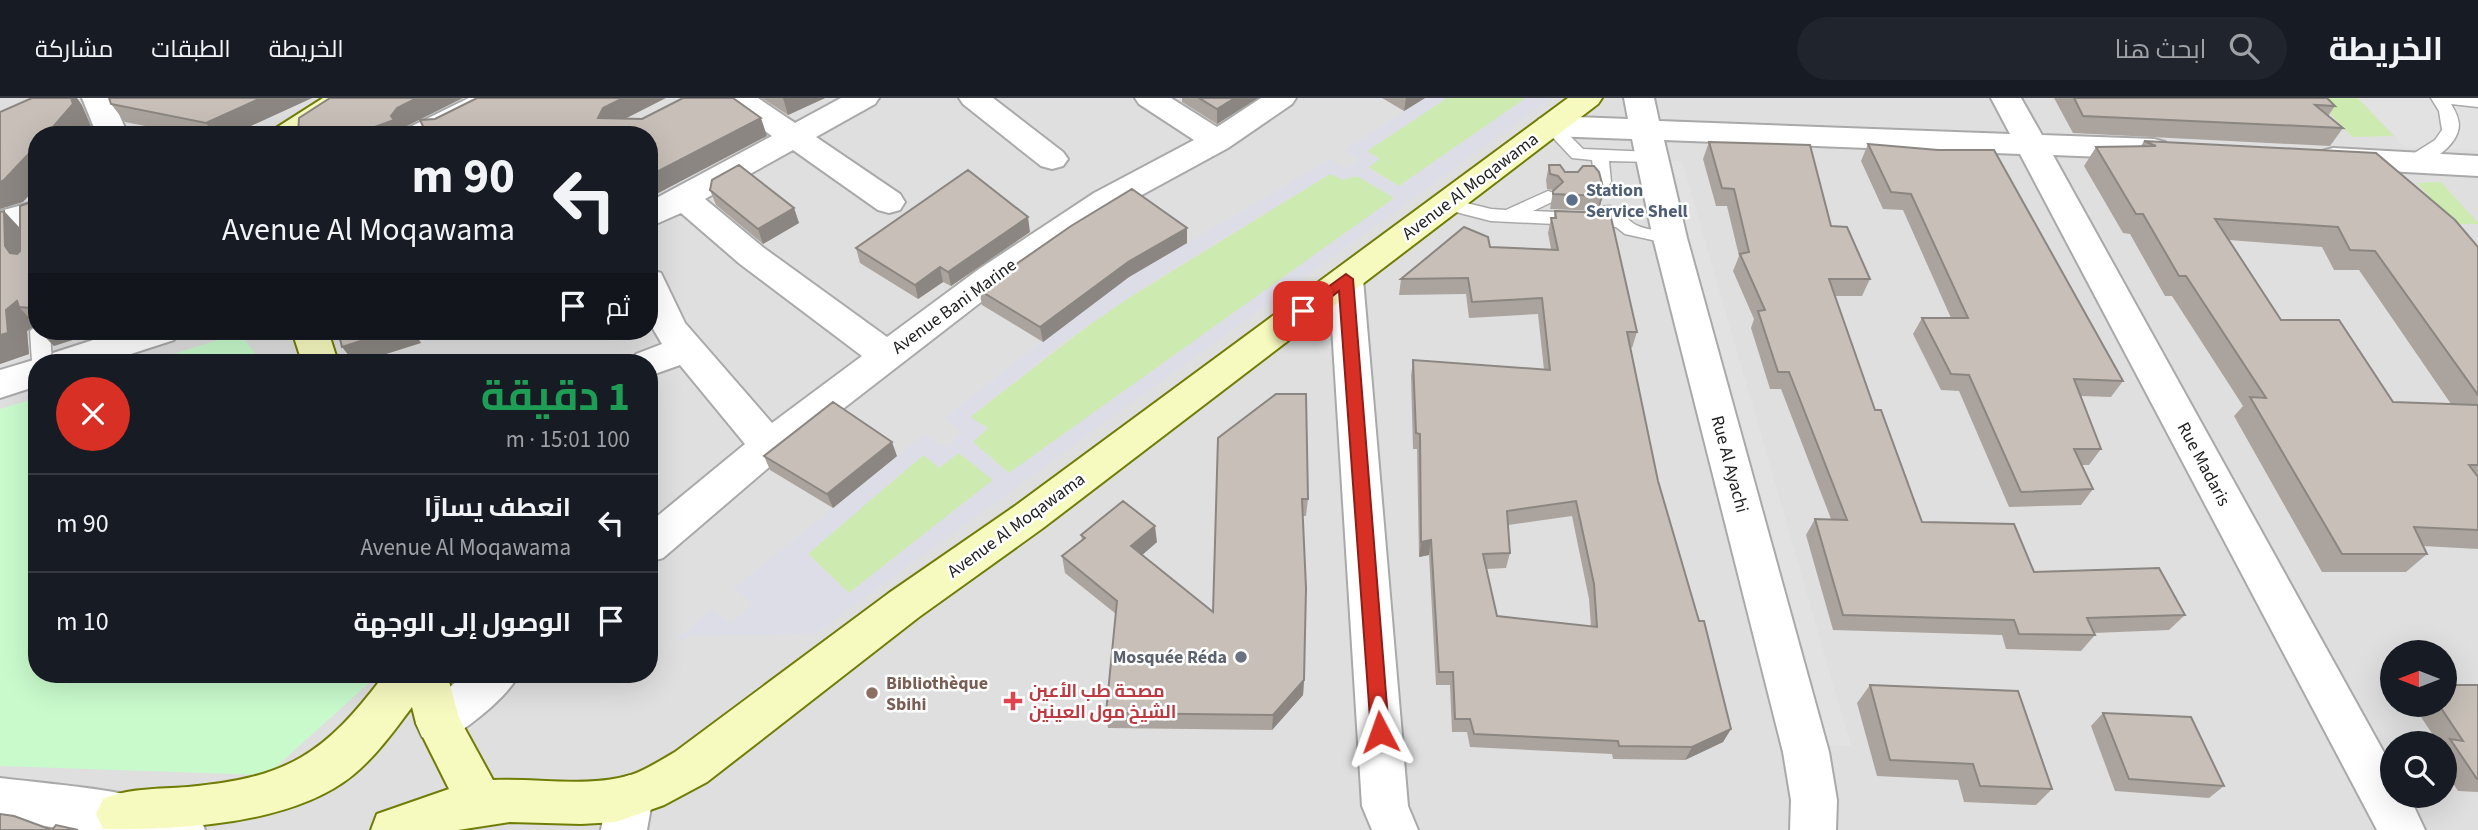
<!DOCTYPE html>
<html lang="ar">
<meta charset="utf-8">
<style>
body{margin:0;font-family:"Source Sans 3",Cairo,sans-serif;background:#20242c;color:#f1f3f6;direction:rtl;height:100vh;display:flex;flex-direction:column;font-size:26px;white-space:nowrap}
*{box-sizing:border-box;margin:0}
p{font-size:23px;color:#9ea1a6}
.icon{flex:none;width:38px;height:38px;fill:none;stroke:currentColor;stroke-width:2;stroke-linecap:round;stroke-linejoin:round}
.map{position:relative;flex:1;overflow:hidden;direction:ltr}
.drawer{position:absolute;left:28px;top:256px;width:630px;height:329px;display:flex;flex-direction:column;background:#171b24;border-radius:28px;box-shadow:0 7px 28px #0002;direction:rtl}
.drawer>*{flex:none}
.hud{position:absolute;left:28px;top:28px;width:630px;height:214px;border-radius:28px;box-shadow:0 7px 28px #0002;direction:rtl;background:#171b24;color:#f1f3f6;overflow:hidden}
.needle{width:46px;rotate:270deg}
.buttons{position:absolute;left:2380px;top:542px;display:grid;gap:14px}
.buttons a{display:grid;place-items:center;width:77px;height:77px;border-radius:50%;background:#171b24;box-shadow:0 7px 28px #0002;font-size:35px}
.pin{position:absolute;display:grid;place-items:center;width:60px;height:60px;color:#fff;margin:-30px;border-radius:14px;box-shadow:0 4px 10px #0006}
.me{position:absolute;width:77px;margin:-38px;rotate:356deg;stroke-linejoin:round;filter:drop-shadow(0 0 5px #0008)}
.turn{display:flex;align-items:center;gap:24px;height:147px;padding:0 28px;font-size:32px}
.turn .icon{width:91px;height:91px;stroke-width:2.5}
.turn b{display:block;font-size:49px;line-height:60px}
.then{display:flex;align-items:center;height:66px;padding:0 28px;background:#0003;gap:14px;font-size:26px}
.round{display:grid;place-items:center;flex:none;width:74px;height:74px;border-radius:37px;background:#20242c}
.overview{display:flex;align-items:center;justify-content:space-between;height:119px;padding:0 28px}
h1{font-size:42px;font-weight:700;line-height:52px;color:#1e9e55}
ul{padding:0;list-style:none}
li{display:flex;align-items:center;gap:21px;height:98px;padding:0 28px;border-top:2px solid #363941}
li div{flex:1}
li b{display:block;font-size:26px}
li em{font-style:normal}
header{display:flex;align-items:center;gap:42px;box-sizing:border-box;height:98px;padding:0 35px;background:#171b24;border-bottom:2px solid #363941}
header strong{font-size:33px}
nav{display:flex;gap:38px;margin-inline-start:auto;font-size:24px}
.search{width:490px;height:63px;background:#20242c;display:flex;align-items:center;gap:18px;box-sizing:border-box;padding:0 24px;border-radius:38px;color:#9ea1a6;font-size:26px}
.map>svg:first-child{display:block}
.residential{fill:#e0dfdf;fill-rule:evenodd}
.grass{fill:#cdebb0}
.park{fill:#c8facc}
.parking{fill:#e2e2e2}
.plaza{fill:#dddde8;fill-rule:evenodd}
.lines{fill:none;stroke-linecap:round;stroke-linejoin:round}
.lane-casing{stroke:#a9a9a9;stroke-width:3}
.street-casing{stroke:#a9a9a9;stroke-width:4}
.secondary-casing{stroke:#707d05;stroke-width:4}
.lane{fill:#fff;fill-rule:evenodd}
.street{fill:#fff;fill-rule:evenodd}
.secondary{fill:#f7fabf;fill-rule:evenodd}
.wall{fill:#aba49e;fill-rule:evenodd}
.shaded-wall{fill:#8b8681}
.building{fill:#c7bfb8;stroke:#8b8681;stroke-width:2;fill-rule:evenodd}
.route{fill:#d93025;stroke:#8d1f18;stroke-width:2}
.service-dot{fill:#5c6f8a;stroke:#fff;stroke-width:2.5}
.worship-dot{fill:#6b7280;stroke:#fff;stroke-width:2.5}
.education-dot{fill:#8d6e63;stroke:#fff;stroke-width:2.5}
.health-dot{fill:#e0444e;stroke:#fff;stroke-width:2.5}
.labels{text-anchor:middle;stroke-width:5;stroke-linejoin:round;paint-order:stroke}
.street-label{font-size:18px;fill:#222;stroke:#fff}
.service-label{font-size:18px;font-weight:bold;fill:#4e5e75;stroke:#fff;text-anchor:start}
.worship-label{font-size:18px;font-weight:bold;fill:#5b616d;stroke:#fff;text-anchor:end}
.education-label{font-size:18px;font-weight:bold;fill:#785e54;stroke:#fff;text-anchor:start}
.health-label{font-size:18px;font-weight:bold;fill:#be3a42;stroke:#fff;text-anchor:start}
</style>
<header>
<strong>الخريطة</strong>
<div class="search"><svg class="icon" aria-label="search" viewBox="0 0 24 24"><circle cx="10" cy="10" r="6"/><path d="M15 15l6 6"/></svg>ابحث هنا</div>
<nav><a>الخريطة</a><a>الطبقات</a><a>مشاركة</a></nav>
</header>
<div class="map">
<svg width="2478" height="732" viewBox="0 0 2478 732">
<rect width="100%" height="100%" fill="#f2efe9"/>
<path class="residential" d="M0,0H2478V732H0ZM37,37H649V233H37ZM37,264H649V576H37ZM2392,555H2445V607H2392ZM2392,646H2445V698H2392Z"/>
<path class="grass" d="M1447,0H1526L1399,88L1368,69L1367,53Z
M2316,0H2358L2394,38L2352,39Z
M1330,76L1357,78L1395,100L1009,375L972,344L970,319L1106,214Z
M2441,84L2478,125V126H2454L2417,85Z
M959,355L993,382L849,495L807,455L924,357Z"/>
<path class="park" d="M224,240L244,241L262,264H148Z
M37,300V576H379L267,677L0,668V311Z"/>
<path class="parking" d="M2358,0H2478V52L2405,49Z
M1659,63H1682L1851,648L1818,647Z"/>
<path class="plaza" d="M1425,0H1447L1367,53L1380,61L1368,70L1399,88L1526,0H1551L815,536L693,538L676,543L711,511L731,525L753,505L733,491L925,336L946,350L963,334L944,320L1077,216L1129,179L1330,61L1346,71L1359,62L1345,52ZM1330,76L1343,82L1357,78L1394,100L1009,375L973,344L988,330L970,319L1061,246L1158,180ZM959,355L993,382L849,495L808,456L923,357L939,370Z"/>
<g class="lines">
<g class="lane-casing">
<path id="lane" d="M2431,0H2478V9L2451,6C2456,14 2461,24 2458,33C2454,50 2422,73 2405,69L2402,65L2405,61L2435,42L2442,32L2439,13Z
M1550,23L1556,24L1583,51L1652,54L1661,59L1652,64L1609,63L1611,84L1608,88H1596L1592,62L1572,60L1542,28Z
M1548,93L1554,95L1557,99L1554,103L1533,113L1602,116L1600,113L1603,109C1619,104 1624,121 1636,127C1648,133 1664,132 1676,136L1679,140L1676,144L1670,146L1625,136L1616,129L1491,123L1440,110L1437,106L1446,100L1491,111L1506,112Z
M37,227V233H50L52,264H37V270L32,264L30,233Z"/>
</g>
<g class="street-casing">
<path id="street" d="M82,0H112L128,37H97Z
M469,0H508L504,6L444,37H404L408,30Z
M723,0H758L795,25L841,0H879L875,6L816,39L900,96L905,104L900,112L889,115L878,112L793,52L705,101L764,150L887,239L979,171L1094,95L1194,42L1139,6L1135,0H1171L1217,29L1261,0H1296L1292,6L1228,50L1116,111L1003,187L782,358L663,460L649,464V425L745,346L680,267L649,278V264H631L636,256L662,246L649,224V171L661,175L685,225L772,325L862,258L740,166L681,115L649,129V104L772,38L727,6Z
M959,0H993L1063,54L1068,61L1063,68L1052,71L1041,68L963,6Z
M1624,0H1654L1659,23L2010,36L1991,0H2021L2042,37L2154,41L2165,44L2170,51L2165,58L2154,61L2053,57L2392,669V698H2409L2425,732H2377L2020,56L1664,42L1687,140L1829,654L1837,702L1836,732H1790L1791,702L1783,654L1653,140L1632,41L1550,38L1539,35L1535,28L1539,21L1550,18L1628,21Z
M2333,50L2478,58V78L2333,70L2322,67L2317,60L2322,53Z
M37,103V125L0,135V113Z
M1346,169L1358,173L1363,181L1408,708L1418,732H1372L1362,708L1329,181L1334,173Z
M121,233H179L174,242L106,264H37V288L0,300V272L37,261L48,264L53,255Z
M466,576H519C507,600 463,635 438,645L422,639L416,625L422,611Z
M630,677L646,683L653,698L647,732H601L607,698L614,683Z
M0,680C67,688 136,692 199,716L205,732H74L0,722Z"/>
</g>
<g class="secondary-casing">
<path id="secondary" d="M323,0H363C360,4 311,36 306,37C296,39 282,37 272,37L276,30Z
M1568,0H1602L1598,6L1043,430L919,519L707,684L664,707L616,724L581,726L510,724L458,732H371L377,716L449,691L416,625L412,609C394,633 376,658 353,677C292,727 178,732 103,731L96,716L103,701C129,690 159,691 188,689C288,680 325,656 385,576H447L459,620L493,682C538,680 587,690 631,677C646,672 661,662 675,654L889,495L1015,408Z
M292,233H328L338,264H302Z"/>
</g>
<use href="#lane" class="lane"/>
<use href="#street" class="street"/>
<use href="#secondary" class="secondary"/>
</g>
<path class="wall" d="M109,0H312L231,37H191L125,24L111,6Z
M762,0H825L788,17Z
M1182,0H1258L1217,26L1182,4Z
M1382,0H1425L1404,13Z
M2054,0H2327L2335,8L2328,18L2343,30L2330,48L2073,35Z
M2144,43L2478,149V451L2423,448L2427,456L2406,474H2322L2234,318L2243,308L2172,198H2165L2130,136L2123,135L2084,68L2096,49L2141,48ZM2229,142L2322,149L2334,172H2359L2451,306L2393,304L2281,222Z
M1709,44L1831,128L1870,181L1862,198H1835L1875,312L1922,424L2034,474L2185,517L2169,532L2093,535L2095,537L2081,553L2006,551L2002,537L1833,532L1806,437L1815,421H1831L1781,291H1770L1751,230L1754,221L1733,173L1739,158L1727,108H1716L1703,61Z
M1868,46L2123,283L2111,299L2081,298L2101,351L2089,367H2081L2093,391L2081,407L2009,409L1959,293L1941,292L1913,236L1922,220H1951L1903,112L1883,111L1861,63Z
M1549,67L1604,93L1600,108L1597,113L1550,111L1553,93L1554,92L1547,91L1546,82Z
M710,92L794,110L799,125L763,146L716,107Z
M4,113L20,130L34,228L27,233L29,256L0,266V114Z
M1555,113L1637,234L1632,250L1630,249L1658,383L1731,631L1723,644L1685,662L1613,661L1612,656L1470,649L1467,634H1452L1450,587H1436L1429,457L1419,459L1417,351H1413L1411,278L1413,262L1544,272L1538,216L1469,220L1466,196L1399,197L1401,181L1490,149L1551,151L1548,135L1551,120H1554ZM1572,418L1589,501L1591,529L1497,518L1486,471L1506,470L1510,455L1508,427Z
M1187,130V145L1129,179L1043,244L982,207L979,192Z
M1030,134L951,188L943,184L918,201L860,165L856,150Z
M1218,340L1308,401L1306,418H1303L1304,582L1303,597L1272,632L1108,630L1106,615L1116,516L1065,475L1062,458L1082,442L1081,437L1157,444L1142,457L1213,514Z
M764,358H897L833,410L770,372Z
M1870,587L2052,691L2036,707L1964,704L1958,682L1877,678L1857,605Z
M2478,587V694L2458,693L2445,673V646H2439L2413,607H2445Z
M2103,615L2224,688L2209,700L2115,693L2091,628Z"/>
<path class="shaded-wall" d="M71,0H77L82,7L91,28L83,37H46Z
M261,0H312L231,37H215L206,25Z
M417,0H463L407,28L402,36V37H353L391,18L397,10Z
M623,0H666L611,28L598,20L603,10Z
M783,0H825L788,17Z
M1235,0H1258L1217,26V11Z
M1406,0H1425L1404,13Z
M761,20L767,38L649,100V78Z
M37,47V89L23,104L0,111V84Z
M1604,93L1600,108L1597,113L1601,98Z
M794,110L799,125L763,146L758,131Z
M4,113L23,134L26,170L10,155L5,148Z
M1028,119L1030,134L951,188L948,174Z
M1187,130V145L1129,179L1043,244L1040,229L1128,164Z
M940,169L943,184L918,201L915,187Z
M17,203L19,209L35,226H37V231L34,228L27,233L29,256L0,266V237L6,212Z
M39,233H101L54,248Z
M392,233H414L421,245L361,264H354L342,249Z
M892,344L897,358L833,410L827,396Z
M1155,428L1157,444L1133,465L1131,448Z
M1431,442L1429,457L1419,459L1421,444Z
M1304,582L1303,597L1272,632L1273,617Z
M1731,631L1723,644L1685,662L1692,649Z"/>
<path class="building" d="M32,0H71L73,6L46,37H37V47L4,82L0,84V14Z
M109,0H261L206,25L111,6Z
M330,0H417L397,10L391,18L394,22L353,37H298L299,20Z
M477,0H623L603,10L598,20L642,21L683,0H733L761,20L649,78V37H489V35L487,37H427L420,22L435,21Z
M1199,0H1235L1217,11Z
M2074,0H2327L2335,8L2315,7L2343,30L2083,18Z
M2144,43L2376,55L2455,122L2478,149V297L2375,153L2350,152L2338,129L2215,121L2281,222H2339L2393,304L2478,307V367H2469L2478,379V432L2414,429L2427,456H2342L2250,299L2266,300L2186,178H2179L2143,116H2136L2096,49L2156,48Z
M1709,44L1810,47L1831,128L1847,129L1870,181H1829L1875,312H1881L1922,424L2014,426L2034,474L2159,470L2185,517L2087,520L2095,537L2019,536L2014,522L1843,517L1815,421L1847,422L1789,274H1778L1758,213L1765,212L1740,156L1749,154L1734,91L1722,90Z
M1868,46L1938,52H1994L2123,283L2074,281L2101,351H2074L2093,391L2021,394L1969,277L1951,276L1922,220H1968L1911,96L1891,94Z
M739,67L794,110L758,131L710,92L712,82Z
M1549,67H1560L1565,74H1578L1583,68H1594L1599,74L1604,93L1601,98L1553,96V93L1563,84L1558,78L1550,76Z
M968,72L1028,119L948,174L940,169L915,187L856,150Z
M1132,91L1187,130L1128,164L1040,229L979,192L1071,128Z
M37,102V226L33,227L31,210L19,209L17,203L6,212L8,235L0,237V114L4,113L5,148L10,155L17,156L20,153V108Z
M1555,113L1610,115L1637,234H1627L1658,383L1699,523H1704L1731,631L1692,649L1619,648L1618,643L1474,636L1470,621H1455L1453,574H1439L1431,442L1421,444L1420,336L1416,335L1413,262L1550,272L1542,200L1472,204L1468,180L1401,181L1464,129L1488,139L1490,149L1558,152L1551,120H1556ZM1576,403L1594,486L1597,529L1497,518L1483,456L1510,455L1507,413Z
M338,233H392L342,249Z
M1276,296H1306L1308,401H1302L1306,490L1304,582L1273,617L1106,615L1117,503L1062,458L1085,440L1081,437L1123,403L1155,428L1131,448L1213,514L1218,340Z
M833,304L892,344L827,396L764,358Z
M1870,587L2018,593L2052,691L1980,688L1973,666L1890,662Z
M2445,587H2478V681H2477L2450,641L2463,643L2439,607H2445Z
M2103,615L2191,619L2224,688L2129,681Z
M0,716L14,718L52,732L56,727L78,732H0Z"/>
<path class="route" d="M1346,176L1353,181L1389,634L1387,640L1380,642L1374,640L1371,634L1339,193L1308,217L1303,218L1295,213Z"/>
<circle class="service-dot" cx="1572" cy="102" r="7"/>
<circle class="worship-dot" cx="1241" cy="559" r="7"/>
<circle class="education-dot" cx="872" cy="595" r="7"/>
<path class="health-dot" d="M1009.5 592.5h7v7h7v7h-7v7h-7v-7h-7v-7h7z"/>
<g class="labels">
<g class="street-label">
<text transform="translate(1470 88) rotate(-37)" y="6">Avenue Al Moqawama</text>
<text transform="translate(954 208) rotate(-36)" y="6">Avenue Bani Marine</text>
<text transform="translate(1730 366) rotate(75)" y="6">Rue Al Ayachi</text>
<text transform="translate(2204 366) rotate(62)" y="6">Rue Madaris</text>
<text transform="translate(1016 427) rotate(-36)" y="6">Avenue Al Moqawama</text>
</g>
<g class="service-label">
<text x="1586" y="98">Station<tspan x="1586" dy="21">Service Shell</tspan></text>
</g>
<g class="worship-label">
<text x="1227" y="565">Mosquée Réda</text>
</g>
<g class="education-label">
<text x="886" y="591">Bibliothèque<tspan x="886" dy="21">Sbihi</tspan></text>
</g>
<g class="health-label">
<text x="1029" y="599">مصحة طب الأعين<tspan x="1029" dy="21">الشيخ مول العينين</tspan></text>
</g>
</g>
</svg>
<div class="buttons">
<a><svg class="needle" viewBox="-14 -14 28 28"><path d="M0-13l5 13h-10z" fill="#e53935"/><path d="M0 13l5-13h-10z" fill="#9ea1a6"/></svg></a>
<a><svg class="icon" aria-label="search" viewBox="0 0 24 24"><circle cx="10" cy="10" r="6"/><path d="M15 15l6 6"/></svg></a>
</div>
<div class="pin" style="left:1303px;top:213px;background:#d93025"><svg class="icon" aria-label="arrive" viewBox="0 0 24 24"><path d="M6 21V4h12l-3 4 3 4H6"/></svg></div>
<svg class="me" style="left:1380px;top:634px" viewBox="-20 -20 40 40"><path d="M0-17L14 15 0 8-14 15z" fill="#d93025" stroke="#fff" stroke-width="4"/></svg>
<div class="hud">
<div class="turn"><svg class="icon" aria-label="left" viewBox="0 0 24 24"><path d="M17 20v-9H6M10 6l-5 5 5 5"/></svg><div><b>90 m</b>Avenue Al Moqawama</div></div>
<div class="then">ثم<svg class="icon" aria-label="arrive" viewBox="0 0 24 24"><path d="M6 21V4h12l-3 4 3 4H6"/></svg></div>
</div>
<section class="drawer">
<div class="overview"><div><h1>1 دقيقة</h1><p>100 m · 15:01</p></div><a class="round" style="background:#d93025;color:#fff"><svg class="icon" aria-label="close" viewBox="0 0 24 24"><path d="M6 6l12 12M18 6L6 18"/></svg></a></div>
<ul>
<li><svg class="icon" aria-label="left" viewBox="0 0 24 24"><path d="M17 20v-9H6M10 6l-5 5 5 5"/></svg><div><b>انعطف يسارًا</b><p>Avenue Al Moqawama</p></div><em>90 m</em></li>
<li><svg class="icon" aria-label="arrive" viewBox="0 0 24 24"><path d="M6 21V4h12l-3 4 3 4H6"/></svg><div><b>الوصول إلى الوجهة</b></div><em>10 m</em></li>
</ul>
</section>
</div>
